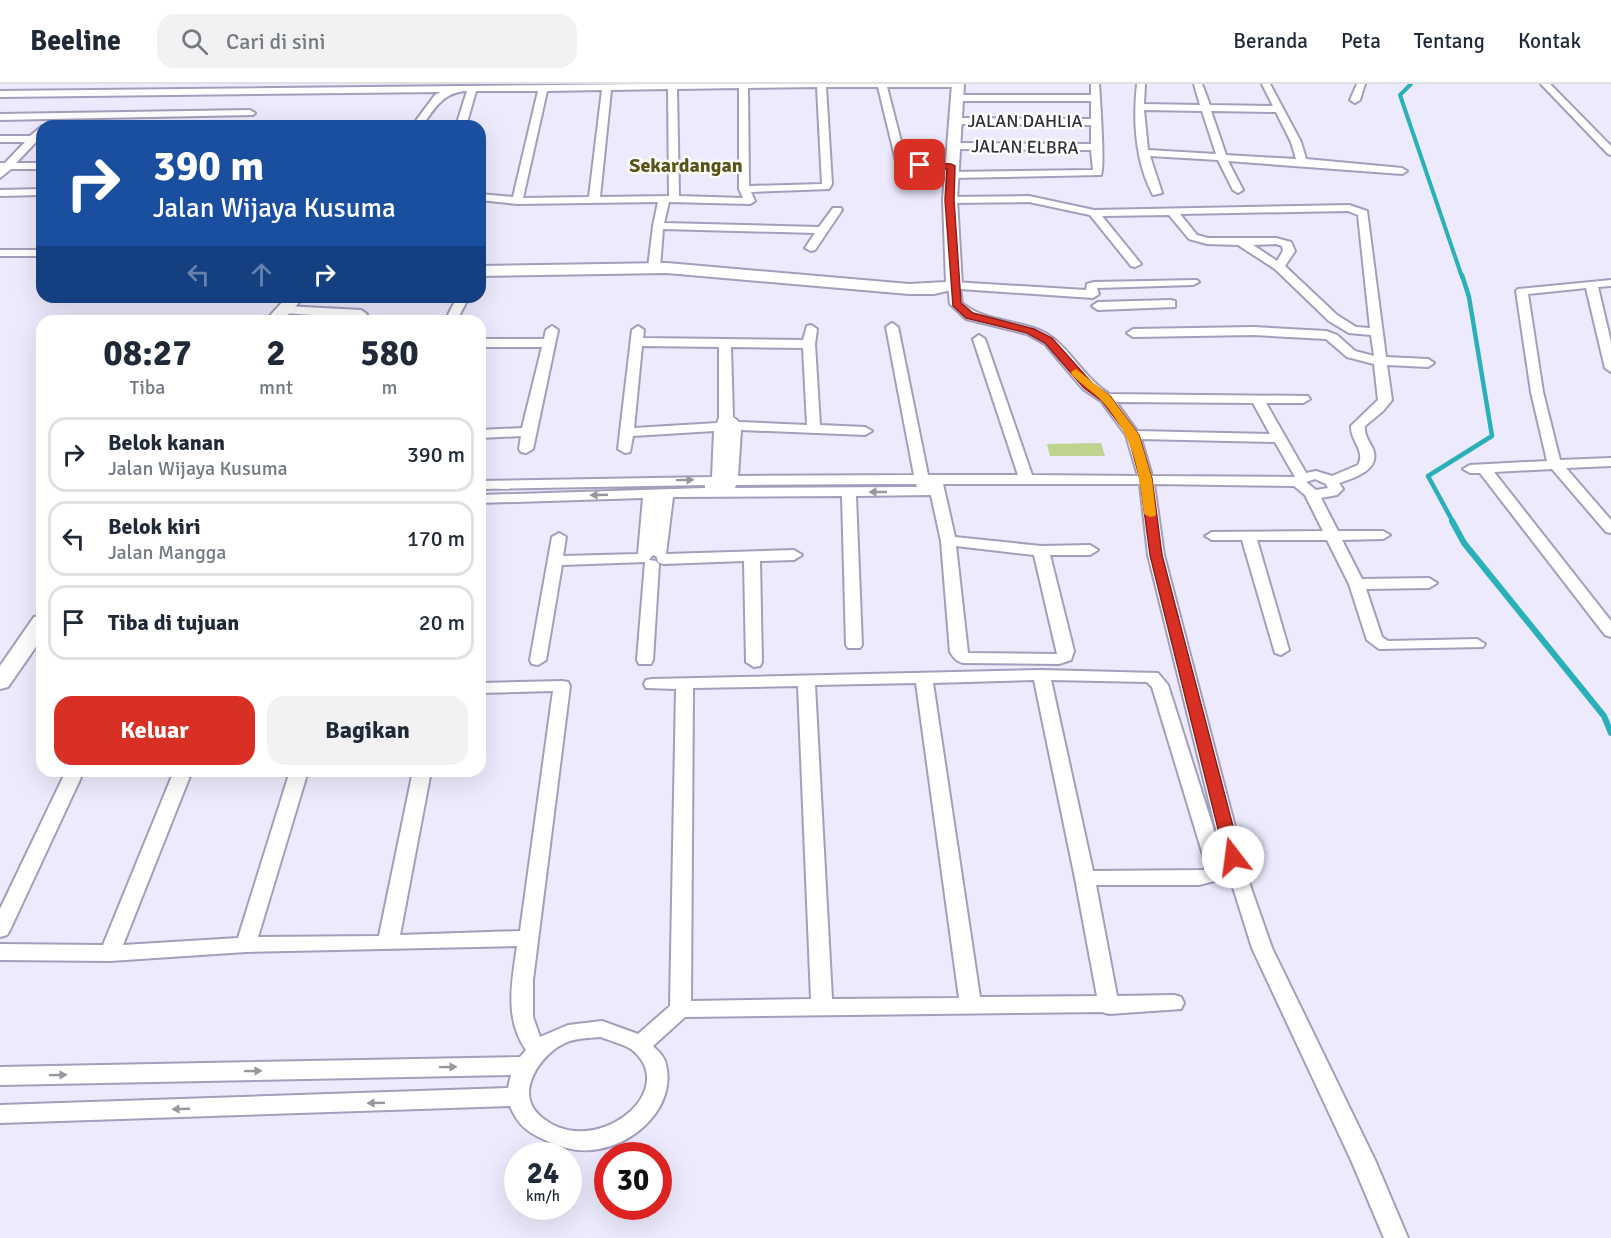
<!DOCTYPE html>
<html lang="id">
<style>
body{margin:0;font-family:Signika,sans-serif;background:#f2f2f3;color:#1f2937;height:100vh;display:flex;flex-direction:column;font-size:22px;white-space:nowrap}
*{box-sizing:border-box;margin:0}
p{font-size:20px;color:#747a83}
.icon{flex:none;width:33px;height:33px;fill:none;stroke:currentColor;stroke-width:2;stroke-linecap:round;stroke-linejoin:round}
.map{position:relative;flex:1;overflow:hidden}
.details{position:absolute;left:36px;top:231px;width:450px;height:462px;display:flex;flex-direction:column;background:#fff;border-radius:18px;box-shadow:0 6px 24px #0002}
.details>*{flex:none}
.top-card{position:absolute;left:36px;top:36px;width:450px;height:183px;border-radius:18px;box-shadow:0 6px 24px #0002;background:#1a4fa0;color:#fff;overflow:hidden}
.speed{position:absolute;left:504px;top:1058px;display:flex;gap:12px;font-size:30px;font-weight:700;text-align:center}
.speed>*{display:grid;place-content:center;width:78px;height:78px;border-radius:50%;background:#fff;box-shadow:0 6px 24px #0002;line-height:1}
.speed small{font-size:15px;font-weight:400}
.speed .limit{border:9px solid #d22;background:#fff;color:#111}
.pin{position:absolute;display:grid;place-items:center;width:51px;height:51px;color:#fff;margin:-26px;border-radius:12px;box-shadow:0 3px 9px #0006}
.me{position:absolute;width:66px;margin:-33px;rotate:345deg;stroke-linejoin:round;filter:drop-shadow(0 0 4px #0008)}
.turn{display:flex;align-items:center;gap:21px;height:126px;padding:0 18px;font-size:27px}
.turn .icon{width:78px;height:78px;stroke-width:2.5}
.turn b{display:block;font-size:42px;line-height:51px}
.lanes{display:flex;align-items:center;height:57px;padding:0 18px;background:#0003;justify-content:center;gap:30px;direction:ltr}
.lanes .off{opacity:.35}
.eta{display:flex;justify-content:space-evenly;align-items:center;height:102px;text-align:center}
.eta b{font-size:36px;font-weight:800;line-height:42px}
.button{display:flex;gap:12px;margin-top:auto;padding:12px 18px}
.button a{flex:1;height:69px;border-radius:18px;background:#d93025;color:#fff;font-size:24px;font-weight:800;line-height:69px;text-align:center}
.button a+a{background:#f2f2f3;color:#1f2937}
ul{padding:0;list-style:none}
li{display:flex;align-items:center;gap:18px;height:75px;margin:0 12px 9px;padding:0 6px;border:3px solid #e0e1e3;border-radius:18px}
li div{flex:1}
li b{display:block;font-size:22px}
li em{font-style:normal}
header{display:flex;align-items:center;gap:36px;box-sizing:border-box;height:84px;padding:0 30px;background:#fff;border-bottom:2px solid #e0e1e3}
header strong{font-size:28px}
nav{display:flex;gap:33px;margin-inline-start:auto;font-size:21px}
.search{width:420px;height:54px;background:#f2f2f3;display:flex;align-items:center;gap:15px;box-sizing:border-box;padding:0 21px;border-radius:18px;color:#747a83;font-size:22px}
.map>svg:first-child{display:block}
.green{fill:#bfd390}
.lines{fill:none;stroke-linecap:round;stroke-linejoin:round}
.stream-far2{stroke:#2ab0b9;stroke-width:4}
.stream-far1{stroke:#2ab0b9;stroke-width:4.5}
.stream{stroke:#2ab0b9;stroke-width:6}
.street-casing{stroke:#a39ebb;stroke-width:4}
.secondary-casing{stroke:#a39ebb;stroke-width:4}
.street{fill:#fff;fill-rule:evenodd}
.secondary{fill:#fff;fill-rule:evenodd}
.oneway{fill:#98979d}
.route{fill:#d93025;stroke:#8d1f18;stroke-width:1.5}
.slow{fill:#f59e0b}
.labels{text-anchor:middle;stroke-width:5;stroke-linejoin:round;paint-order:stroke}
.far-street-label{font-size:18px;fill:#312f3b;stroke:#fff}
.far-quarter-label{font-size:20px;font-weight:bold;fill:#595519;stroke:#fff}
</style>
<header>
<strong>Beeline</strong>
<div class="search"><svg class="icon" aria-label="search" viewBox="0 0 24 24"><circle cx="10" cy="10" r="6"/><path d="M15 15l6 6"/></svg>Cari di sini</div>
<nav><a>Beranda</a><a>Peta</a><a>Tentang</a><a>Kontak</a></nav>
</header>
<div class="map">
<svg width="1611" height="1154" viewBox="0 0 1611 1154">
<rect width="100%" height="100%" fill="#eceafc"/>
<path class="green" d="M1101,359L1105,372H1050L1047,360Z"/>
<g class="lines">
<path class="stream-far2" d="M1411,0L1400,11L1462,193"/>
<path class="stream-far1" d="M1453,438L1428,392L1492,352L1469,213L1462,191"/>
<path class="stream" d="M1452,437L1464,459L1604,632L1611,649"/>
<g class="street-casing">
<path id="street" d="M644,0H962L958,3H887L905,73L911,76L951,79L956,82L951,85L909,82L896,77L878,3H826L832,100L829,105L751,108L755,117L750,120L669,118L664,139L819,143L833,124H841L842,126L815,166L811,167L805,164L815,149L663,145L660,184L654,187L648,184L653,142L658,118L517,120L480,116V110L513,113L538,7H476L466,42H456L467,7C443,8 435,24 422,42H412L435,11L441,8L0,13V7ZM817,3L822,100L749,102L748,4ZM739,4V105L743,114L679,112L677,5ZM668,5L669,112L600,113L611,6ZM602,6L589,113L523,114L547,7Z
M1091,0H1099C1100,15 1105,83 1101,91L951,94L946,91L951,88L1093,86L1091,66L954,65L949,62L954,59L1091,60V41L954,40L949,37L954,34L1091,35V17H956L951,14L956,11H1091Z
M1137,0H1145L1144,20L1200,21L1194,0H1202L1210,21L1273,22L1262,0H1270L1301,58L1306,75L1402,84L1407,87L1402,90L1228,77L1243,106L1238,109L1233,106L1218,76L1150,72L1162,109L1153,111C1135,77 1133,37 1137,0ZM1144,26L1202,27L1216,70L1148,66ZM1211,27L1276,28L1291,58L1296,75L1226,71Z
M1357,0H1365L1360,16L1355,19L1350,16Z
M1541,0H1550L1611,62V71L1608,70Z
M250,26L255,29L253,31L0,36V30Z
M42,42L41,57L36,58L16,79H42V85H11L0,94V79H5L25,58H0V52H30Z
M42,105V111L0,112V106Z
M1029,112L1094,126L1349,121L1367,127L1386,273L1428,275L1434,279L1428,283L1387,281L1392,316L1383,327L1365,342C1364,351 1369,357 1373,365C1381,386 1354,394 1339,399L1343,405L1337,411L1321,414L1338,447H1383L1390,451L1383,455L1342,456L1362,495L1429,494L1437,499L1429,504L1366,505L1382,553L1388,557L1477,555L1485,560L1483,563L1379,565L1367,556L1349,500L1327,456H1257L1289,566L1281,571L1275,569L1242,456H1212L1205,452L1212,448L1323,447L1305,411L1294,402L1154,400L1164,471L1251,804L1272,864L1375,1076L1408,1154H1384L1351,1076L1252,864L1226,781L1218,796L1199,801H1096L1117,912L1174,911L1181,913L1184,919L1181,925L1109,930L1102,928L685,933L653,962C658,967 665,973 666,981C676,1021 637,1059 599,1065C580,1069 562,1064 545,1056C527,1048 518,1041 510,1022L0,1039V1021L508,1004L511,991L0,1001V983L520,973L526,966C504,934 512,898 517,862L246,868L110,877L0,876V860L103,861L174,687H192L123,861L238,854L290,687H308L258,853L379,852L413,687H431L400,851L520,847L553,607L480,609V599L562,597L568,598L570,602L533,896V933L540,953L568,941L602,937L638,950L670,922L676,605L646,604L644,600L646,596L652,595L1041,586L1158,589L1168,601L1225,781L1148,471L1140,400H943L955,453L1041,462L1090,461L1098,466L1090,471H1050L1074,567L1071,576L1059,580L963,579C956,577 954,574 950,568L941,457L931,411L856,412L862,561L860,564H848L846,561L842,412L673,413L666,470L794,466L802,471L794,476L760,477L762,578L760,582L754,583L746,578L744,477L663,480L658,478L657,473L653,471L649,476L656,477L659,480L653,576L651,580H639L637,576L645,478L562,481L546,576L538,581L532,580L530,576L552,453L559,449L566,453L563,472L638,470L643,414L480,419V411L705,404V401L480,405V397L712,393L714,347L633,352L630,368L625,369L618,365L632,246L638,242L644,246L643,254L803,256L807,242L811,241L817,245L815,260L820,341L865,343L872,347L865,351L741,346L738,392L914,391L886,243L892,239L898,243L928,391H1018L973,255L979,251L985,255L1032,391L1138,392L1126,351L1101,317L1083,305L1045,260L1027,250L966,235L950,220L948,201L954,198L1086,206L1087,200L1094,198L1197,196L1199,198L1193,201L1097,204L1099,210L1093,214L960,205L962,219C988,241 1026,234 1053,254C1073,270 1084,293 1109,310L1308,312L1310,315L1303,319H1266L1306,389L1316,387L1332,392L1358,381C1366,367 1350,356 1351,342L1378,316L1374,280L1347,273L1326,255L1254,251L1133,253L1127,249L1133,245L1254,243L1326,247L1337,251L1355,267L1374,272L1371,251L1349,249L1329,237L1275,185L1238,161L1207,160L1189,155L1169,131L1102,132L1141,180L1135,183L1131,182L1090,131L1029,118L950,119L945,116L950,113ZM1348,127L1358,131L1370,244L1356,243L1337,231L1285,182L1295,167L1291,158L1276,154H1208L1197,151L1180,130ZM1276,160L1282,162L1283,167L1277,177L1253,161ZM642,262L719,263V334L717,339L634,344ZM731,263L803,264L807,341L739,338L733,333ZM1116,318L1253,319L1270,350L1137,347ZM1141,355L1275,358L1295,393L1152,392ZM1315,395L1326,400L1328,404L1316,406L1306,398ZM889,400H916L917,403L735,404L736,401ZM956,462L1034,471L1057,570L968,569ZM1034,596L1075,794L1097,912L980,913L933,599ZM1051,596L1147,598L1152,603L1206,781L1204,786L1093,787ZM916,599L959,914L832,915L815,601ZM798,602L811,915L691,917L693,604ZM601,953C610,957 623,960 631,965C685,1007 590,1081 538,1030C515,1007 541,970 565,959C575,954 589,954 601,953Z
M0,166H42V172H0Z
M1611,196V202L1598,203L1611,258V288L1605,284L1586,204L1528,210L1543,308L1560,376L1611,374V382L1566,384L1611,436V449L1606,448L1552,385L1494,388L1611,537V553L1605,551L1480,389H1470L1463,385L1470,381L1547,377L1531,308L1516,207L1518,205Z
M457,213H469L458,234H450L448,231Z
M1171,216L1175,217V223L1098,226L1092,222L1098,218Z
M285,222L361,226L367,230L361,234L281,229V223Z
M552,242L558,246L533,365L526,369L521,368L519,365L521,352L480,354V346L522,344L542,263H480V255H544L546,246Z
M66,687H84L10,846L7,851L0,853V825Z"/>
</g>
<g class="secondary-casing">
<path id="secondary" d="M952,0H964L957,116L962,201L960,204L934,210H909L667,189L480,192V182L667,179L909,200L946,198L943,116Z
M287,213H304L282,237H265Z
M42,531V554L8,603L0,605V582L34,533Z"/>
</g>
<use href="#street" class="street"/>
<use href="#secondary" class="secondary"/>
</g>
<defs><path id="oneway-solid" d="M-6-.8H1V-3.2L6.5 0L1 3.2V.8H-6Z" transform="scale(1.5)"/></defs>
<g class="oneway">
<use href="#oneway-solid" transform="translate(685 396) rotate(-1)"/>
<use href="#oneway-solid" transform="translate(878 408) rotate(180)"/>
<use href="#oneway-solid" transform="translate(599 411) rotate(178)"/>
<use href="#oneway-solid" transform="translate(448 983) rotate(-1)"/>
<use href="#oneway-solid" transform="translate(253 987) rotate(-1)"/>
<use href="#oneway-solid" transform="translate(58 991) rotate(-1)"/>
<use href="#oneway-solid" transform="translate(376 1019) rotate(178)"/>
<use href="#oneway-solid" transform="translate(181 1025) rotate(178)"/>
</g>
<path class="route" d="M920,78L951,80L955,82L954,116L961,219L973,229L1034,245L1052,254L1092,299L1110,312L1139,351L1152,395L1162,471L1241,773L1239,777H1228L1225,773L1150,471L1140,395L1128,351L1102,317L1084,304L1045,259L1027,249L966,234L953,222L945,116L947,85L917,82V79Z"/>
<path class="slow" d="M1076,285L1110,312L1139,351L1152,395L1156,430L1155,432L1150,433L1144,430C1139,385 1134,354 1103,318C1094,308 1082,301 1072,291L1071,288Z"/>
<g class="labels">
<g class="far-street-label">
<text x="1025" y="43">JALAN DAHLIA</text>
<text transform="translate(1025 63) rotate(1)" y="6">JALAN ELBRA</text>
</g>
<g class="far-quarter-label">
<text x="686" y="88">Sekardangan</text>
</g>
</g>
</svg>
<div class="speed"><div>24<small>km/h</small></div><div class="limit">30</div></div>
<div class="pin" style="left:920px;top:81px;background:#d93025"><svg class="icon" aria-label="arrive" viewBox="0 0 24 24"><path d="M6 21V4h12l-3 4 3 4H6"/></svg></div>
<svg class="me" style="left:1233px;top:773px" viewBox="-20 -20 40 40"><circle r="19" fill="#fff"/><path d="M0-13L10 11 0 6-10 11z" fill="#d93025"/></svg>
<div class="top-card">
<div class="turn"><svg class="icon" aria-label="right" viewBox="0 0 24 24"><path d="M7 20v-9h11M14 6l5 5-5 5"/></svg><div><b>390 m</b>Jalan Wijaya Kusuma</div></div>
<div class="lanes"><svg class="icon off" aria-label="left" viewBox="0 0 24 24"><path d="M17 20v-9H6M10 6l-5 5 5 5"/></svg><svg class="icon off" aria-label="ahead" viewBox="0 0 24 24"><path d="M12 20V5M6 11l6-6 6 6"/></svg><svg class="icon" aria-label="right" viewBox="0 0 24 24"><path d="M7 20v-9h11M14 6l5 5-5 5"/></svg></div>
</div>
<section class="details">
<div class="eta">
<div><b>08:27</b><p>Tiba</p></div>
<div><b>2</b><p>mnt</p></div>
<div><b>580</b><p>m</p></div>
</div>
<ul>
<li><svg class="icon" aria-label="right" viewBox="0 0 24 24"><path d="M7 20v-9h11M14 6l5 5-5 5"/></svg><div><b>Belok kanan</b><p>Jalan Wijaya Kusuma</p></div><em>390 m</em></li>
<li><svg class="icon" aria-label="left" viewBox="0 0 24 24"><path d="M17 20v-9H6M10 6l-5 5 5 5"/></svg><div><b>Belok kiri</b><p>Jalan Mangga</p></div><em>170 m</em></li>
<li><svg class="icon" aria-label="arrive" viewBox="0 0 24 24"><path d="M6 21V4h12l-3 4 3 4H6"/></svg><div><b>Tiba di tujuan</b></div><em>20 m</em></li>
</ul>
<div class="button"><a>Keluar</a><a>Bagikan</a></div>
</section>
</div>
